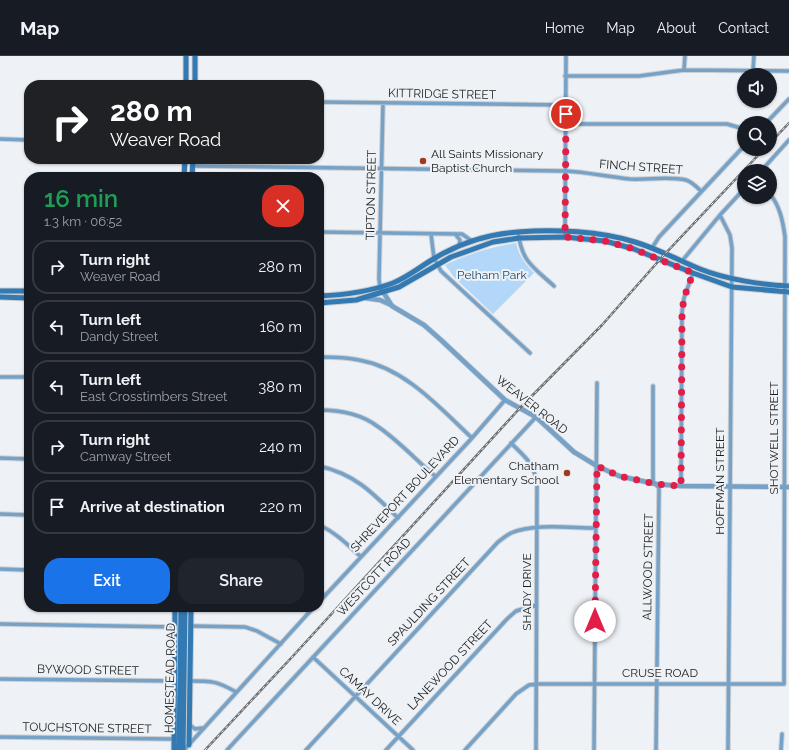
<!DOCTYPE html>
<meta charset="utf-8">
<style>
body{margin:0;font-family:Raleway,sans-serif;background:#20242c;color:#f1f3f6;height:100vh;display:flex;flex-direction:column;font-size:15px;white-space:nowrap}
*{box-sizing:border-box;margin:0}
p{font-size:13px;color:#9ea1a6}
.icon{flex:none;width:22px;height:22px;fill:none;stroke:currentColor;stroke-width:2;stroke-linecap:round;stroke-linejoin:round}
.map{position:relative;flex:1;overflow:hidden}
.details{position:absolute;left:24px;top:116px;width:300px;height:440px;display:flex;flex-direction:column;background:#171b24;border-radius:16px;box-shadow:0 1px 3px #0004}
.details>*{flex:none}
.guide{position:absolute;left:24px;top:24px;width:300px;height:84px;border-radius:16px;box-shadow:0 1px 3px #0004;background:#202124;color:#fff;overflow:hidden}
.tools{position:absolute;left:737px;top:12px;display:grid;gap:8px}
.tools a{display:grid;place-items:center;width:40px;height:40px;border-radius:50%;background:#171b24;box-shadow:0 1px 3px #0004;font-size:20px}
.pin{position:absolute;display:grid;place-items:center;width:34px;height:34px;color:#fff;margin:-17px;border:2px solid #fff;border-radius:50%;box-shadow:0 1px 4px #0007}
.me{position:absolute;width:44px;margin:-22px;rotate:0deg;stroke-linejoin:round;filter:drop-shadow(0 0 3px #0008)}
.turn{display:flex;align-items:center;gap:14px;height:84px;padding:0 20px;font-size:18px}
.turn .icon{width:52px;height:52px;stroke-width:2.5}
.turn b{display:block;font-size:28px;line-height:34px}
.round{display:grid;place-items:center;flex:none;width:42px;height:42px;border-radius:16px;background:#20242c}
.summary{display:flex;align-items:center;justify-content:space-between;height:68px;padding:0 20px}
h1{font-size:24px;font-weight:600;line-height:30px;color:#1e9e55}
.button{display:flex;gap:8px;margin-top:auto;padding:8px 20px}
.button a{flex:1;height:46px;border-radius:16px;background:#1a73e8;color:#fff;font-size:16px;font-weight:600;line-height:46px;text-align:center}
.button a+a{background:#20242c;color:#f1f3f6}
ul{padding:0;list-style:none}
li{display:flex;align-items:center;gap:12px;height:54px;margin:0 8px 6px;padding:0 12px;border:2px solid #363941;border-radius:16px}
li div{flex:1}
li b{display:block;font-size:15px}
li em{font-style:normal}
header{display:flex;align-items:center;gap:24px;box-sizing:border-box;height:56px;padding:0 20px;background:#171b24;border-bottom:1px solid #363941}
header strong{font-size:19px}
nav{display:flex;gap:22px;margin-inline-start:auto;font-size:14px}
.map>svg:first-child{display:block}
.green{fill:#b2d7f8}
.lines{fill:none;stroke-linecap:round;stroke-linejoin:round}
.minor-casing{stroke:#cccfd3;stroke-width:5.5}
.tertiary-casing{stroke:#cccfd3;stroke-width:6}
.secondary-casing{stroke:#cccfd3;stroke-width:7}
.minor{stroke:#76a2c8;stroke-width:3.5}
.tertiary{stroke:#76a2c8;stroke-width:4.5}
.secondary{stroke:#3379b2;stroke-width:5}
.rail-casing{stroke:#6e7072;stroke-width:2.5}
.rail{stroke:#eef1f5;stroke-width:1;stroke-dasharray:3;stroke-linecap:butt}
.route{stroke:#e11d48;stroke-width:7;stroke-dasharray:0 12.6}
.poi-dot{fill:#a13a1c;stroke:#eef1f5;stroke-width:1.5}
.labels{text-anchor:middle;stroke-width:4;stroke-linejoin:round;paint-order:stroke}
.street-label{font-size:12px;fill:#1c1d1e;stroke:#eef1f5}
.poi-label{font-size:12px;fill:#1c1d1e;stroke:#eef1f5;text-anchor:start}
.park-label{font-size:12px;fill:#16456a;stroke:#eef1f5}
</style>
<header>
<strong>Map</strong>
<nav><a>Home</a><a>Map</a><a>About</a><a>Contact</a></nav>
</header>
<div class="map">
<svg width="789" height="694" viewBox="0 0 789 694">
<rect width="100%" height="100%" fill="#eef1f5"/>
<path class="green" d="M516,187C519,200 525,208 534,217L493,258L454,221L445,209C468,198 491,191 516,187Z"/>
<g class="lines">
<g class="minor-casing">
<path id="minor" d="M684,14L685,0
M753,14L754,0
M565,20H639L684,14L789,15
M319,46L565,49
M766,67L789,43
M566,68H727L744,73
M0,83L29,84
M192,110L565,115C587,116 608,121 630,123C647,124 670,120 686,124C692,126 697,131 701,135
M761,115L789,84
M720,159L730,179L732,192L728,694
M319,176L458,178H462L472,185
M518,176C522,206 532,210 554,230
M431,178L434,202L441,215L530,297
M455,178L460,184L459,190
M565,181L566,0
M652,192L659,181L744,90
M682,205L720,159L744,133
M380,231L379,223L383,47
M319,301C332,301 346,301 359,304C405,312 439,351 472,382
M0,321H29
M653,330V425L659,432L656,694
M319,354C339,354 361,358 377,370C398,384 416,404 435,420
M511,387C526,402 533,406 537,427L536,694
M0,402L29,403
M319,410C355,418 373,437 398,462
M681,430L682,256L684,242L693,217
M0,458L29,459
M319,469C335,476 348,489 361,501
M0,513L29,514
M319,536L325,539
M319,546L472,382L505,344
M0,568L175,571
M191,570L245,571L257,575L281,588
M313,601L413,694
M0,623L175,625
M190,625C212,625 217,625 236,636
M190,669L195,673L202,672
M0,681L174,683
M184,694L314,551
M227,694L536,361
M306,694L498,486C502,483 507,479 511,477C534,467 571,472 596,472
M386,694L507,563L516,555L536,549
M465,694L516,638L529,629L536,628H784L785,181C783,166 780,150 770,138
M594,694L597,327
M781,694L782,678"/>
</g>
<g class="tertiary-casing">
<path id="tertiary" d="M380,231L392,250L424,269L441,284L505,344L536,361L574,396L597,410L619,420L656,428L681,430L789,431
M365,242L380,244L391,249"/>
</g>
<g class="secondary-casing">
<path id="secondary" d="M186,29V0
M195,29V0
M184,121L185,103
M192,121L193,103
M0,235H29
M319,240C345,239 369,236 393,227C408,221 421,210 435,202C460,187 489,178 518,176C555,173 600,175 635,186C658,193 678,204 700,213C725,223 762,229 789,230
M0,241L29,242
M319,247L356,244L399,231L451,201L493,186L519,182L565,181L605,185L634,193L693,217L732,231L789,236
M189,689L191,551
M174,694L175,551
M179,694L181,551
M183,694L185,551"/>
</g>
<use href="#minor" class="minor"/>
<use href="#tertiary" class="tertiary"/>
<use href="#secondary" class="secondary"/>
<g class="rail-casing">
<path id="rail" d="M770,87L789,67
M205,694L293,600L520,352L602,269L663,200L764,93"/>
</g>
<use href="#rail" class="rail"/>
</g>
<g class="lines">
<path class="route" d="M566,58L565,181L605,185L634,193L693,217L684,242L682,256L681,430L656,428L619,420L597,410L595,565"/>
</g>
<g class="poi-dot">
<circle cx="423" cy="105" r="4"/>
<circle cx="567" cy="417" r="4"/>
</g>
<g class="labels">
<g class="street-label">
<text transform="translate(442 38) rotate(1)" y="4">KITTRIDGE STREET</text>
<text transform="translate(641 111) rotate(4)" y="4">FINCH STREET</text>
<text transform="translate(371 139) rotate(-89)" y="4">TIPTON STREET</text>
<text transform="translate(532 349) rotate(38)" y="4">WEAVER ROAD</text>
<text transform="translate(774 382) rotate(-90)" y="4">SHOTWELL STREET</text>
<text transform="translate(720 425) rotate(-90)" y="4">HOFFMAN STREET</text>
<text transform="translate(405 438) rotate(-47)" y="4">SHREVEPORT BOULEVARD</text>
<text transform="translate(648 511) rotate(-89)" y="4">ALLWOOD STREET</text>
<text transform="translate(374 521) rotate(-47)" y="4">WESTCOTT ROAD</text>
<text transform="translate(527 536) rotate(-90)" y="4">SHADY DRIVE</text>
<text transform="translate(429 546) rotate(-47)" y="4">SPAULDING STREET</text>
<text transform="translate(450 609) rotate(-47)" y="4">LANEWOOD STREET</text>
<text transform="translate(88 614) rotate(1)" y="4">BYWOOD STREET</text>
<text x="660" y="621">CRUSE ROAD</text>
<text transform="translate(170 622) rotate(-89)" y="4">HOMESTEAD ROAD</text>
<text transform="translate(370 640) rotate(43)" y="4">CAMAY DRIVE</text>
<text transform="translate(87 672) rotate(1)" y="4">TOUCHSTONE STREET</text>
</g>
<g class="poi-label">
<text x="431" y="102">All Saints Missionary<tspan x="431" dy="14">Baptist Church</tspan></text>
<text x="559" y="414" text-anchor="end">Chatham<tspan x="559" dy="14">Elementary School</tspan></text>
</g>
<g class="park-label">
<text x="492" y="223">Pelham Park</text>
</g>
</g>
</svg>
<div class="tools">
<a><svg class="icon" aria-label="sound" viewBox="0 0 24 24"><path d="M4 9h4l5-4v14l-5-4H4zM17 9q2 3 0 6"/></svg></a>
<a><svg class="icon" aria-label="search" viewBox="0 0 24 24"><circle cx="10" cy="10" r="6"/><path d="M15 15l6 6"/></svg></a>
<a><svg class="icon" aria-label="layers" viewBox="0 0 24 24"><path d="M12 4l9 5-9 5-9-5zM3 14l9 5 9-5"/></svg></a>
</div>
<div class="pin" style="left:566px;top:58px;background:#d93025"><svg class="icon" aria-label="arrive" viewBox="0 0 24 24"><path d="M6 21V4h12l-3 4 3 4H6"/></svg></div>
<svg class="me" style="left:595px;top:565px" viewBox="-20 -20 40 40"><circle r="19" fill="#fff"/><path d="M0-13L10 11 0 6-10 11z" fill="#e11d48"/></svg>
<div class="guide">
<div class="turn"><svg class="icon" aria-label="right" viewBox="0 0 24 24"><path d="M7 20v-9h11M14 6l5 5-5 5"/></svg><div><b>280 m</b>Weaver Road</div></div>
</div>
<section class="details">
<div class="summary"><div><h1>16 min</h1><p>1.3 km · 06:52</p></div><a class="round" style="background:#d93025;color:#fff"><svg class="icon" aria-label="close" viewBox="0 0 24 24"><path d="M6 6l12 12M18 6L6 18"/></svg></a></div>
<ul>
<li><svg class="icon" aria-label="right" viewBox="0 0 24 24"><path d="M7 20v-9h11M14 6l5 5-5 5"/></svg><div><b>Turn right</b><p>Weaver Road</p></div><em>280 m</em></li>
<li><svg class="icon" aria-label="left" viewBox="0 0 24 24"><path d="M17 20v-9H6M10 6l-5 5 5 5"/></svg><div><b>Turn left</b><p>Dandy Street</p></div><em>160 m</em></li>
<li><svg class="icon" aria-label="left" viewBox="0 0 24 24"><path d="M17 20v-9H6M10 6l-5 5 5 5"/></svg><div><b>Turn left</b><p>East Crosstimbers Street</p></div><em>380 m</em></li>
<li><svg class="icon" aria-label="right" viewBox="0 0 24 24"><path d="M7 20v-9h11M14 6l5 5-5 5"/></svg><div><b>Turn right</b><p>Camway Street</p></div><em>240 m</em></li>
<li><svg class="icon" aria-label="arrive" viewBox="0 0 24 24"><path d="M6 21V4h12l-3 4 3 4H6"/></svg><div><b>Arrive at destination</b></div><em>220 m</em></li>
</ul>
<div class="button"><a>Exit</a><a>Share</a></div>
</section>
</div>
